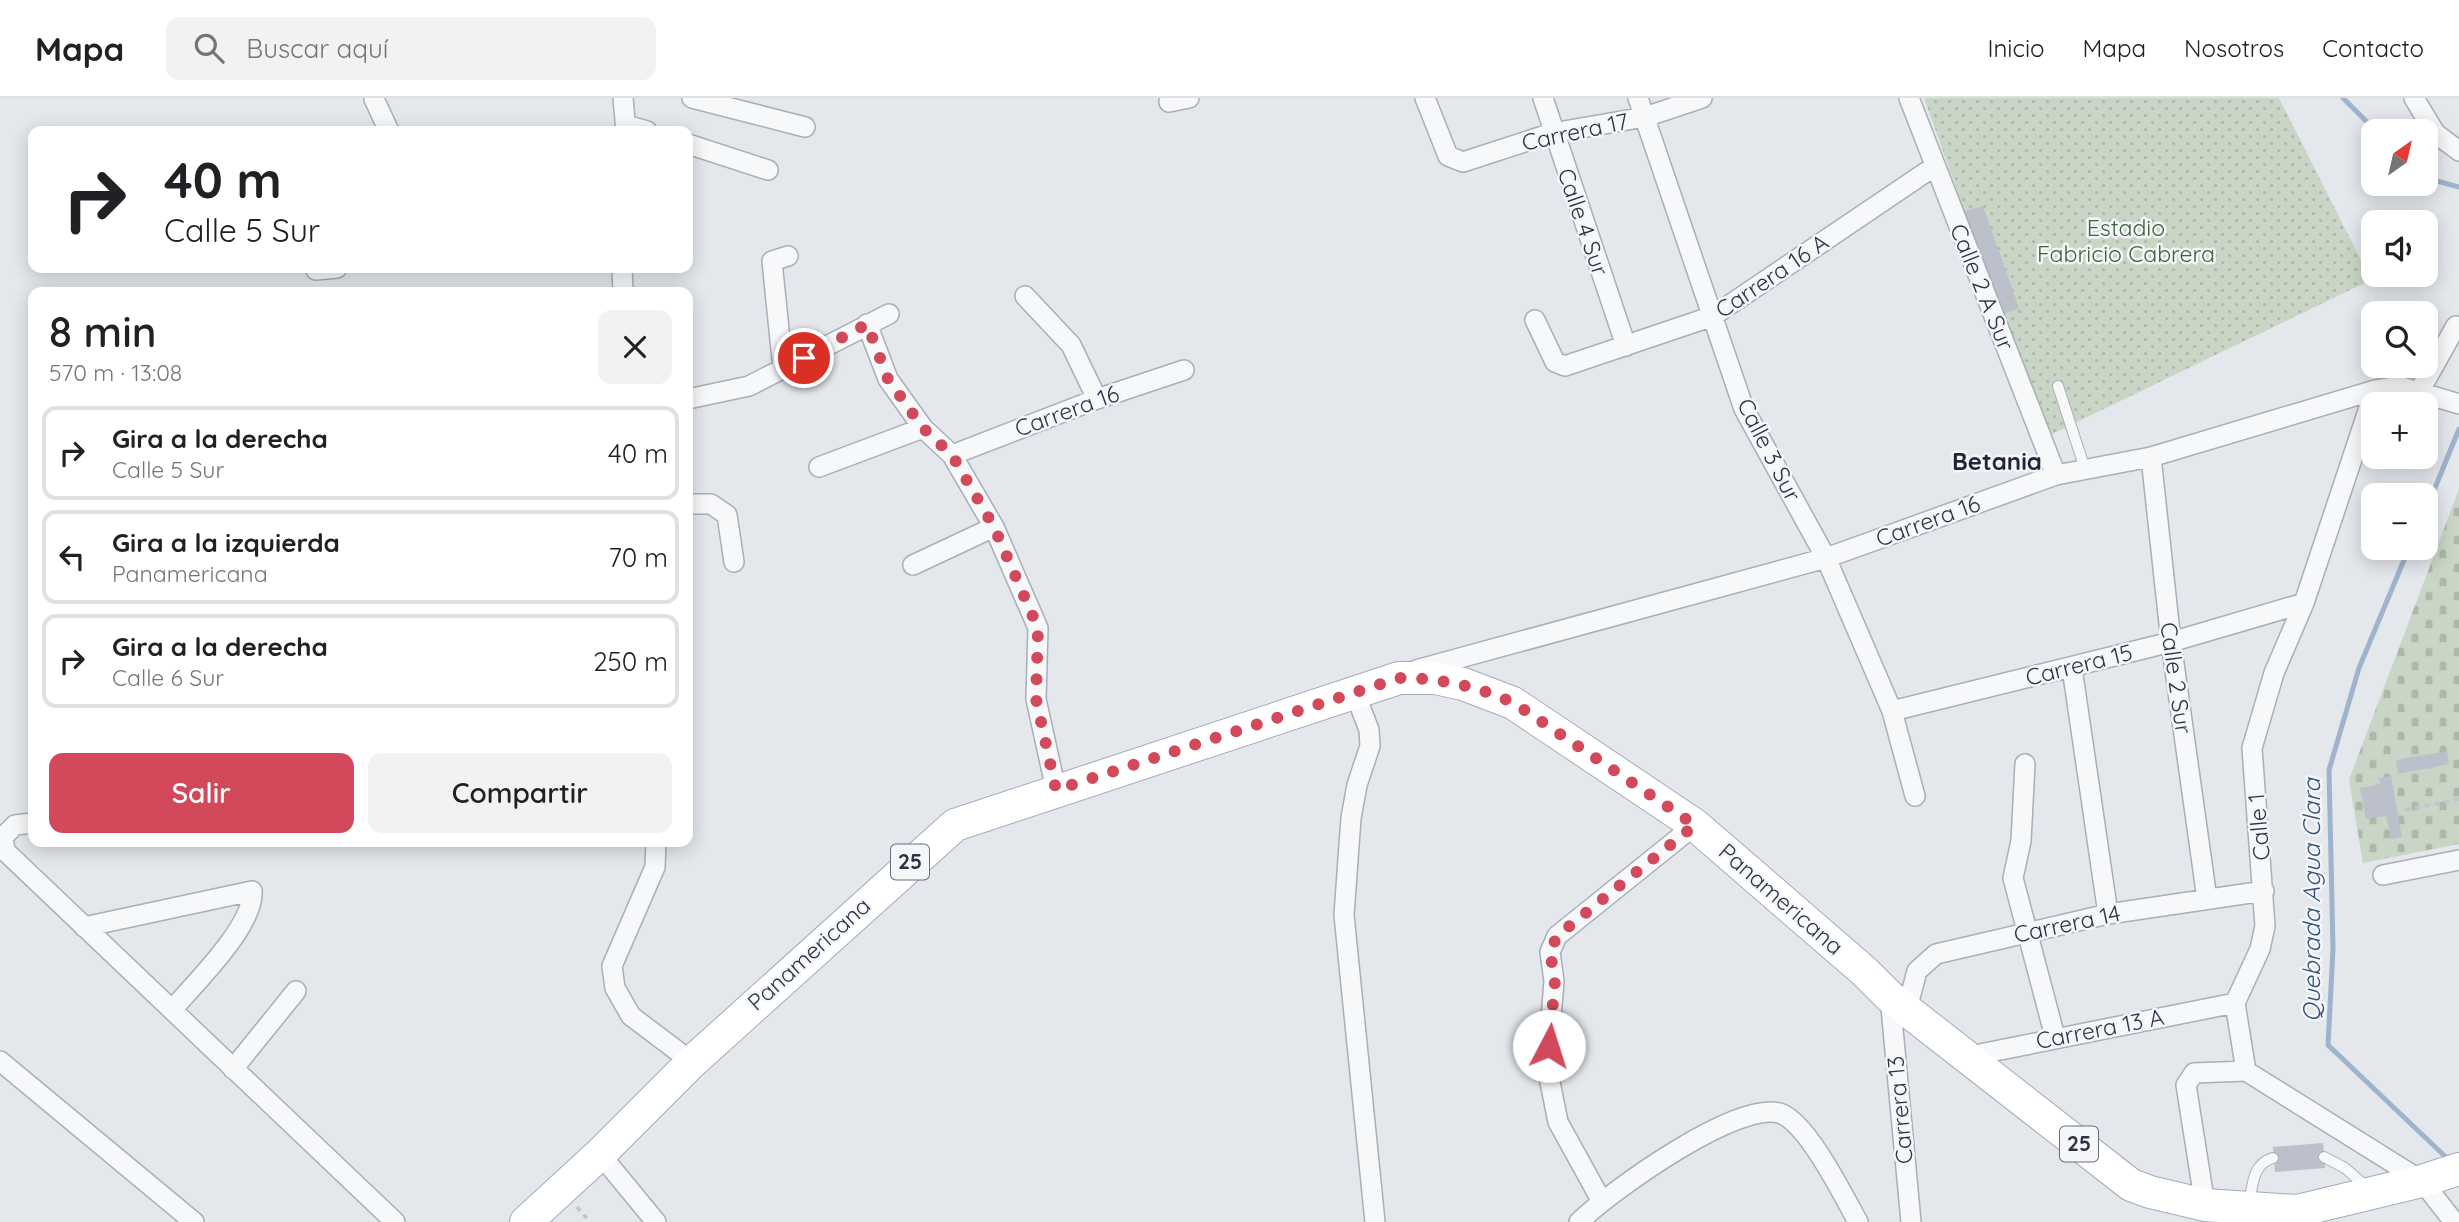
<!DOCTYPE html>
<html lang="es">
<meta charset="utf-8">
<style>
body{margin:0;font-family:Quicksand,sans-serif;background:#f2f2f2;color:#202124;height:100vh;display:flex;flex-direction:column;font-size:26px;white-space:nowrap}
*{box-sizing:border-box;margin:0}
p{font-size:23px;color:#757577}
.icon{flex:none;width:38px;height:38px;fill:none;stroke:currentColor;stroke-width:2;stroke-linecap:round;stroke-linejoin:round}
.map{position:relative;flex:1;overflow:hidden}
.side{position:absolute;left:28px;top:189px;width:665px;height:560px;display:flex;flex-direction:column;background:#fff;border-radius:14px;box-shadow:0 4px 18px #0003}
.side>*{flex:none}
.banner{position:absolute;left:28px;top:28px;width:665px;height:147px;border-radius:14px;box-shadow:0 4px 18px #0003;background:#fff;color:#202124;overflow:hidden}
.needle{width:46px;rotate:34deg}
.fabs{position:absolute;left:2361px;top:21px;display:grid;gap:14px}
.fabs a{display:grid;place-items:center;width:77px;height:77px;border-radius:14px;background:#fff;box-shadow:0 4px 18px #0003;font-size:35px}
.pin{position:absolute;display:grid;place-items:center;width:60px;height:60px;color:#fff;margin:-30px;border:4px solid #fff;border-radius:50%;box-shadow:0 2px 7px #0007}
.me{position:absolute;width:77px;margin:-38px;rotate:5deg;stroke-linejoin:round;filter:drop-shadow(0 0 5px #0008)}
.turn{display:flex;align-items:center;gap:24px;height:147px;padding:0 21px;font-size:32px}
.turn .icon{width:91px;height:91px;stroke-width:2.5}
.turn b{display:block;font-size:49px;line-height:60px}
.round{display:grid;place-items:center;flex:none;width:74px;height:74px;border-radius:14px;background:#f2f2f2}
.overview{display:flex;align-items:center;justify-content:space-between;height:119px;padding:0 21px}
h1{font-size:42px;font-weight:600;line-height:52px}
.cta{display:flex;gap:14px;margin-top:auto;padding:14px 21px}
.cta a{flex:1;height:80px;border-radius:14px;background:#d1495b;color:#fff;font-size:28px;font-weight:600;line-height:80px;text-align:center}
.cta a+a{background:#f2f2f2;color:#202124}
ul{padding:0;list-style:none}
li{display:flex;align-items:center;gap:21px;height:94px;margin:0 14px 10px;padding:0 7px;border:4px solid #e0e0e0;border-radius:14px}
li div{flex:1}
li b{display:block;font-size:26px}
li em{font-style:normal}
header{display:flex;align-items:center;gap:42px;box-sizing:border-box;height:98px;padding:0 35px;background:#fff;border-bottom:2px solid #e0e0e0}
header strong{font-size:33px}
nav{display:flex;gap:38px;margin-inline-start:auto;font-size:24px}
.search{width:490px;height:63px;background:#f2f2f2;display:flex;align-items:center;gap:18px;box-sizing:border-box;padding:0 24px;border-radius:14px;color:#757577;font-size:26px}
.map>svg:first-child{display:block}
.cemetery{fill:url(#cemetery-stones)}
.park{fill:url(#park-dots)}
.lines{fill:none;stroke-linecap:round;stroke-linejoin:round}
.stream{stroke:#9fb4cc;stroke-width:5}
.building{fill:#bbc0ca}
.lane-casing{stroke:#a9aeb7;stroke-width:12}
.street-casing{stroke:#a9aeb7;stroke-width:22}
.primary-casing{stroke:#a3abb8;stroke-width:34}
.path{stroke:#c2c5cb;stroke-width:3.5;stroke-dasharray:5 5;stroke-linecap:butt}
.lane{stroke:#f7f8fa;stroke-width:10}
.street{stroke:#f7f8fa;stroke-width:19}
.primary{stroke:#fff;stroke-width:32}
.route{stroke:#d1495b;stroke-width:12;stroke-dasharray:0 21.6}
.labels{text-anchor:middle;stroke-width:5;stroke-linejoin:round;paint-order:stroke}
.shield{fill:#f4f6f9;stroke:#676e7b;stroke-width:2}
.shield-label{font-size:21px;font-weight:bold;fill:#2b3445}
.street-label{font-size:23px;fill:#2b3445;stroke:#f4f6f9}
.park-label{font-size:23px;fill:#3f6138;stroke:#f4f6f9}
.neighbourhood-label{font-size:24px;font-weight:bold;fill:#1d2536;stroke:#f4f6f9}
.water-label{font-size:24px;font-style:italic;fill:#34527a;stroke:#f4f6f9}
</style>
<header>
<strong>Mapa</strong>
<div class="search"><svg class="icon" aria-label="search" viewBox="0 0 24 24"><circle cx="10" cy="10" r="6"/><path d="M15 15l6 6"/></svg>Buscar aquí</div>
<nav><a>Inicio</a><a>Mapa</a><a>Nosotros</a><a>Contacto</a></nav>
</header>
<div class="map">
<svg width="2459" height="1124" viewBox="0 0 2459 1124">
<defs>
<pattern id="cemetery-stones" width="16" height="16" patternUnits="userSpaceOnUse" patternTransform="scale(1.75)"><rect width="16" height="16" fill="#c9d6c5"/><path d="M2 7V4a2 2 0 0 1 4 0v3zM10 15v-3a2 2 0 0 1 4 0v3z" fill="#adb8ab"/></pattern>
<pattern id="park-dots" width="8" height="8" patternUnits="userSpaceOnUse" patternTransform="scale(1.75)"><rect width="8" height="8" fill="#c9d6c5"/><path d="M2 2h.1M6 6h.1" fill="none" stroke="#adb8ab" stroke-width="1.8" stroke-linecap="round"/></pattern>
</defs>
<rect width="100%" height="100%" fill="#e4e7ec"/>
<path class="cemetery" d="M2459,391V746L2363,765L2349,682Z"/>
<path class="park" d="M1924,0H2279L2371,182L2050,337L2043,332Z"/>
<g class="lines">
<path class="stream" d="M2343,0L2376,33
M2426,80L2459,89
M2426,412L2459,331
M2409,450L2359,570L2329,672L2333,851L2328,947L2451,1064"/>
</g>
<path class="building" d="M1983,108L2019,210L2002,217L1965,113Z
M2447,653L2449,666L2398,676L2396,662Z
M2391,678L2402,739L2391,741L2386,718L2366,721L2360,690L2380,686L2379,680Z
M2323,1045L2325,1070L2275,1074L2273,1049Z"/>
<g class="lines">
<g class="lane-casing">
<path id="lane" d="M2058,288L2085,371
M2324,1059L2345,1070L2369,1091
M2249,1106C2253,1087 2252,1066 2273,1060"/>
</g>
<g class="street-casing">
<path id="street" d="M623,0L626,33
M692,0L805,29
M1425,0L1448,58L1463,64L1552,35L1645,19L1702,0
M1543,0L1626,248
M1638,0L1744,311L1826,460L1892,613L1915,698
M1909,0L2056,377
M2414,0L2435,35L2459,53
M374,1L389,33
M1169,4L1189,0
M626,27L647,33
M688,46L768,72
M622,170L623,194
M316,172L337,170
M1025,198L1071,247L1097,301
M1535,222L1555,264L1565,268L1713,218L1935,68
M867,226L888,281L923,330L952,357L994,429L1038,530L1036,601L1056,692
M783,271L772,163L788,158
M2375,292L2304,505L2274,575L2252,650L2265,828L2260,851L2235,905L2246,973L2422,1083L2454,1124
M2419,294L2456,228
M688,301L749,288L889,216
M952,357L1097,301L1184,272
M2151,359L2171,544L2207,801
M819,369L923,330
M688,406H711L727,417L734,464
M913,467L994,429
M2072,570L2108,816
M1416,572L1826,460L2056,377L2151,359L2375,292L2399,288L2459,306
M1355,595L1369,632L1370,648L1357,687L1351,720L1344,817L1375,1124
M1892,613L2171,544L2304,505
M2025,666L2021,743L2013,780L2055,939
M33,725L15,727L3,739L5,753L395,1124
M656,744L655,769L612,868L615,890L631,918L692,964
M2383,777L2459,762
M84,829L252,793C255,827 194,886 172,912
M1890,899L1911,1124
M1907,911L1917,873L1936,856L2108,816L2264,793
M1965,959L2235,905
M0,963L194,1124
M233,971L296,893
M600,1056L656,1124
M1601,1102L1558,1024L1547,969L1554,883L1550,854L1557,838L1695,727
M2205,1107L2186,987L2194,975L2246,973
M1579,1124C1608,1095 1741,999 1782,1016C1809,1028 1843,1097 1858,1124"/>
</g>
<g class="primary-casing">
<path id="primary" d="M526,1124L600,1056L692,964L955,727L1399,580H1435L1463,586L1513,605L1695,727L1865,874L1890,899L2131,1087L2150,1094L2205,1107L2297,1113L2422,1083L2459,1071"/>
</g>
<path class="path" d="M2405,712L2459,701
M577,1109L590,1124"/>
<use href="#lane" class="lane"/>
<use href="#street" class="street"/>
<use href="#primary" class="primary"/>
</g>
<g class="lines">
<path class="route" d="M804,260L867,226L888,281L923,330L952,357L994,429L1038,530L1036,601L1056,692L1399,580C1441,580 1476,588 1514,605L1695,727L1557,838L1550,854L1555,883L1549,948"/>
</g>
<g class="labels">
<g class="shield">
<rect x="891" y="746.5" width="38" height="35" rx="5"/>
<rect x="2060" y="1028.5" width="38" height="35" rx="5"/>
</g>
<g class="shield-label">
<text x="910" y="771">25</text>
<text x="2079" y="1053">25</text>
</g>
<g class="street-label">
<text transform="translate(1575 34) rotate(-12)" y="8">Carrera 17</text>
<text transform="translate(1583 124) rotate(71)" y="8">Calle 4 Sur</text>
<text transform="translate(1772 178) rotate(-34)" y="8">Carrera 16 A</text>
<text transform="translate(1982 189) rotate(68)" y="8">Calle 2 A Sur</text>
<text transform="translate(1067 313) rotate(-20)" y="8">Carrera 16</text>
<text transform="translate(1769 352) rotate(63)" y="8">Calle 3 Sur</text>
<text transform="translate(1928 423) rotate(-20)" y="8">Carrera 16</text>
<text transform="translate(2079 567) rotate(-14)" y="8">Carrera 15</text>
<text transform="translate(2176 580) rotate(82)" y="8">Calle 2 Sur</text>
<text transform="translate(2259 729) rotate(-95)" y="8">Calle 1</text>
<text transform="translate(1781 801) rotate(41)" y="8">Panamericana</text>
<text transform="translate(2067 826) rotate(-12)" y="8">Carrera 14</text>
<text transform="translate(809 856) rotate(-42)" y="8">Panamericana</text>
<text transform="translate(2100 931) rotate(-11)" y="8">Carrera 13 A</text>
<text transform="translate(1900 1012) rotate(-95)" y="8">Carrera 13</text>
</g>
<g class="park-label">
<text x="2126" y="138">Estadio<tspan x="2126" dy="26">Fabricio Cabrera</tspan></text>
</g>
<g class="neighbourhood-label">
<text x="1997" y="372">Betania</text>
</g>
<g class="water-label">
<text transform="translate(2312 802) rotate(-90)" y="8">Quebrada Agua Clara</text>
</g>
</g>
</svg>
<div class="fabs">
<a><svg class="needle" viewBox="-14 -14 28 28"><path d="M0-13l5 13h-10z" fill="#e53935"/><path d="M0 13l5-13h-10z" fill="#757577"/></svg></a>
<a><svg class="icon" aria-label="sound" viewBox="0 0 24 24"><path d="M4 9h4l5-4v14l-5-4H4zM17 9q2 3 0 6"/></svg></a>
<a><svg class="icon" aria-label="search" viewBox="0 0 24 24"><circle cx="10" cy="10" r="6"/><path d="M15 15l6 6"/></svg></a>
<a>+</a>
<a>−</a>
</div>
<div class="pin" style="left:804px;top:260px;background:#d93025"><svg class="icon" aria-label="arrive" viewBox="0 0 24 24"><path d="M6 21V4h12l-3 4 3 4H6"/></svg></div>
<svg class="me" style="left:1549px;top:948px" viewBox="-20 -20 40 40"><circle r="19" fill="#fff"/><path d="M0-13L10 11 0 6-10 11z" fill="#d1495b"/></svg>
<div class="banner">
<div class="turn"><svg class="icon" aria-label="right" viewBox="0 0 24 24"><path d="M7 20v-9h11M14 6l5 5-5 5"/></svg><div><b>40 m</b>Calle 5 Sur</div></div>
</div>
<section class="side">
<div class="overview"><div><h1>8 min</h1><p>570 m · 13:08</p></div><a class="round"><svg class="icon" aria-label="close" viewBox="0 0 24 24"><path d="M6 6l12 12M18 6L6 18"/></svg></a></div>
<ul>
<li><svg class="icon" aria-label="right" viewBox="0 0 24 24"><path d="M7 20v-9h11M14 6l5 5-5 5"/></svg><div><b>Gira a la derecha</b><p>Calle 5 Sur</p></div><em>40 m</em></li>
<li><svg class="icon" aria-label="left" viewBox="0 0 24 24"><path d="M17 20v-9H6M10 6l-5 5 5 5"/></svg><div><b>Gira a la izquierda</b><p>Panamericana</p></div><em>70 m</em></li>
<li><svg class="icon" aria-label="right" viewBox="0 0 24 24"><path d="M7 20v-9h11M14 6l5 5-5 5"/></svg><div><b>Gira a la derecha</b><p>Calle 6 Sur</p></div><em>250 m</em></li>
</ul>
<div class="cta"><a>Salir</a><a>Compartir</a></div>
</section>
</div>
